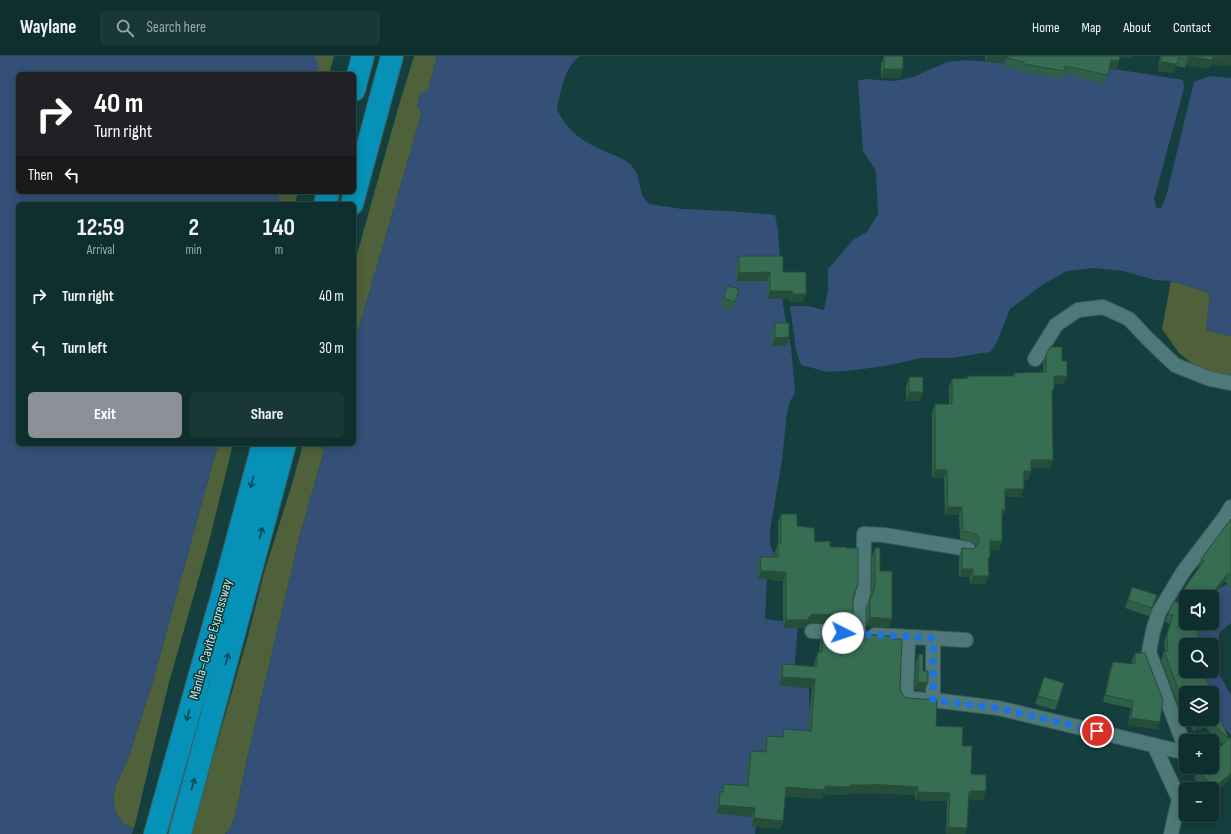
<!DOCTYPE html>
<meta charset="utf-8">
<style>
body{margin:0;font-family:"Sofia Sans Condensed",sans-serif;background:#183736;color:#f1f3f6;height:100vh;display:flex;flex-direction:column;font-size:15px;white-space:nowrap}
*{box-sizing:border-box;margin:0}
p{font-size:13px;color:#9ba9aa}
.icon{flex:none;width:22px;height:22px;fill:none;stroke:currentColor;stroke-width:2;stroke-linecap:round;stroke-linejoin:round}
.map{position:relative;flex:1;overflow:hidden}
.details{position:absolute;left:16px;top:146px;width:340px;height:244px;display:flex;flex-direction:column;background:#0f2f2e;border-radius:6px;box-shadow:0 2px 10px #0003,0 0 0 1px #2f4a4a}
.details>*{flex:none}
.top-card{position:absolute;left:16px;top:16px;width:340px;height:122px;border-radius:6px;box-shadow:0 2px 10px #0003,0 0 0 1px #2f4a4a;background:#202124;color:#fff;overflow:hidden}
.buttons{position:absolute;left:1179px;top:534px;display:grid;gap:8px}
.buttons a{display:grid;place-items:center;width:40px;height:40px;border-radius:6px;background:#0f2f2e;box-shadow:0 2px 10px #0003,0 0 0 1px #2f4a4a;font-size:20px}
.pin{position:absolute;display:grid;place-items:center;width:34px;height:34px;color:#fff;margin:-17px;border:2px solid #fff;border-radius:50%;box-shadow:0 1px 4px #0007}
.me{position:absolute;width:44px;margin:-22px;rotate:94deg;stroke-linejoin:round;filter:drop-shadow(0 0 3px #0008)}
.turn{display:flex;align-items:center;gap:14px;height:84px;padding:0 12px;font-size:18px}
.turn .icon{width:52px;height:52px;stroke-width:2.5}
.turn b{display:block;font-size:28px;line-height:34px}
.then{display:flex;align-items:center;height:38px;padding:0 12px;background:#0003;gap:8px;font-size:15px}
.eta{display:flex;justify-content:space-evenly;align-items:center;height:68px;text-align:center}
.eta b{font-size:24px;font-weight:700;line-height:28px}
.cta{display:flex;gap:8px;margin-top:auto;padding:8px 12px}
.cta a{flex:1;height:46px;border-radius:6px;background:#8c9099;color:#fff;font-size:16px;font-weight:700;line-height:46px;text-align:center}
.cta a+a{background:#183736;color:#f1f3f6}
ul{padding:0;list-style:none}
li{display:flex;align-items:center;gap:12px;height:52px;padding:0 12px}
li div{flex:1}
li b{display:block;font-size:15px}
li em{font-style:normal}
header{display:flex;align-items:center;gap:24px;box-sizing:border-box;height:56px;padding:0 20px;background:#0f2f2e;border-bottom:1px solid #2f4a4a}
header strong{font-size:19px}
nav{display:flex;gap:22px;margin-inline-start:auto;font-size:14px}
.search{width:280px;height:36px;background:#183736;display:flex;align-items:center;gap:10px;box-sizing:border-box;padding:0 14px;border-radius:6px;color:#9ba9aa;font-size:15px}
.map>svg:first-child{display:block}
.green{fill:#4f613a}
.water{fill:#345077}
.pier{fill:#143f3e}
.lines{fill:none;stroke-linecap:round;stroke-linejoin:round}
.minor-casing{stroke:#3d5b5a;stroke-width:16}
.motorway-casing{stroke:#3d5b5a;stroke-width:24}
.minor{stroke:#4f7978;stroke-width:14}
.motorway{stroke:#0692b8;stroke-width:22}
.wall{fill:#2f5f47}
.shaded-wall{fill:#264d3a}
.building{fill:#376e53;stroke:#264d3a}
.oneway{stroke:#074c55}
.route{stroke:#1a73e8;stroke-width:7;stroke-dasharray:0 12.6}
.labels{text-anchor:middle;stroke-width:3;stroke-linejoin:round;paint-order:stroke}
.street-label{font-size:14px;fill:#d0e6e5;stroke:#073534}
</style>
<header>
<strong>Waylane</strong>
<div class="search"><svg class="icon" aria-label="search" viewBox="0 0 24 24"><circle cx="10" cy="10" r="6"/><path d="M15 15l6 6"/></svg>Search here</div>
<nav><a>Home</a><a>Map</a><a>About</a><a>Contact</a></nav>
</header>
<div class="map">
<svg width="1231" height="778" viewBox="0 0 1231 778">
<rect width="100%" height="100%" fill="#143f3e"/>
<path class="green" d="M314,0H334L329,18H316L318,9Z
M414,0H437L428,35L420,38L417,50L422,56L354,289V209L399,49Z
M280,136H298L295,148H277Z
M1171,225L1210,237L1206,274L1231,280V320L1199,313L1179,297L1162,273Z
M218,388H233L209,486L168,630L134,773L124,768L119,762L115,753L113,744L115,731L129,700L152,628Z
M303,388H320L319,390L324,395L299,483L249,694L236,756L231,771L225,778H191L248,580L264,517L293,425Z"/>
<path class="water" d="M0,0H314L319,9L316,18H18V136H280L277,148H18V388H218L152,628L129,700L115,731L113,744L115,753L119,762L124,768L134,773L157,778H0Z
M437,0H581C565,7 560,38 557,54C569,76 580,84 604,95C614,99 623,102 631,109C639,117 639,128 642,138C643,141 646,145 649,148L682,153L729,155L775,159L778,174L783,249L791,292L795,335L794,339L790,345L787,357L782,404L770,474V489L778,506L767,519L765,563L798,567L793,631L809,632L810,670L809,687L757,751L755,778H225L231,771L236,756L249,694L299,483L324,395L319,390L320,388H354V289L422,56L417,50L420,38L428,35Z
M967,4L1013,8L1085,11L1121,14L1183,24L1184,32L1154,143L1156,151L1161,153L1166,141L1194,26L1210,20L1231,22V280L1206,274L1210,237L1171,225L1155,224L1123,215L1094,212L1067,215L1042,229L1010,253L996,288L990,296L951,302H921L885,310L847,315L828,316L801,309L796,294L790,250H808L824,254L828,234V213L853,184L867,176L878,158L876,115L863,95L858,25L865,23L895,25L913,21L947,6Z
M1231,526V567L1219,577V618L1231,639V679L1219,667L1212,655V637H1203L1196,615H1212V589H1191L1194,567H1212V541L1214,535Z"/>
<path class="pier" d="M134,771L158,776L159,778H132Z"/>
<g class="lines">
<g class="minor-casing">
<path id="minor" d="M1035,303L1056,269L1078,254L1103,251L1129,263L1148,283L1175,309L1210,323L1231,327
M812,575L848,577
M858,578V551L862,542L863,537L864,478L884,479L968,493
M875,579L966,584
M908,581L906,642L924,644
M933,582V644L998,652L1178,695L1186,694L1149,596L1153,575L1159,556L1183,516L1225,461L1231,451
M1154,689L1179,743L1171,778"/>
</g>
<g class="motorway-casing">
<path id="motorway" d="M354,34L363,0
M325,148L328,136
M352,148L392,0
M155,778L222,540L263,388
M180,778L285,388"/>
</g>
<use href="#minor" class="minor"/>
<use href="#motorway" class="motorway"/>
</g>
<path class="wall" d="M884,0L900,22H881V8Z
M985,0H1131L1130,2L1120,1L1119,5L1116,13H1109L1105,28L1063,18L1061,23L1021,16V14L1005,11V7L985,5Z
M1160,0H1231L1210,9L1209,12L1186,9L1185,12L1176,10L1174,17L1158,15Z
M739,200L783,216L803,246H790V243H767V225H736V209Z
M727,230L735,246L732,254L720,250Z
M775,267L789,281L786,290H772V276Z
M1046,299L1062,305L1064,328H1054L1052,338L1050,412H1031V415L1028,424H1024L1021,441H1005V454L1002,462V485L999,494H990L986,528H970V521H959V500L962,492L974,493L976,491V490L973,486L960,483L959,459H945L944,422H932V356L935,348H949V331L952,323L967,322L968,320H1013L1014,317H1043V307Z
M909,321L923,336L920,345H906V330Z
M781,458L797,470L815,486L830,491L853,542V560L850,569L812,567L808,568L804,572H783V525L772,524V523H758L757,509L760,501H775V495L778,487V466Z
M1231,463V532L1225,525L1212,541H1186V660L1185,658L1182,659L1161,604L1164,595H1165L1164,587L1170,568L1165,566L1168,558L1184,548L1179,545L1182,536L1199,512L1198,511L1201,503Z
M875,492L880,515L889,571L866,570V553L870,542L871,537L872,500Z
M1132,531L1154,547L1149,560L1125,552Z
M823,576L892,583L902,638L936,670L962,690L971,718L983,744L969,743L965,778H946L947,745L915,744V739L868,737L867,738L848,737L847,739L823,738L822,743L785,740L783,765L780,773L751,770L752,761L716,757L717,744L724,728L746,729L748,703L751,695L764,696V688L767,680L781,681L784,673L808,675L812,632L779,629L780,616L783,608L814,610L815,604L818,596H819L820,584Z
M1135,597L1157,673L1128,669L1131,652L1103,646L1110,613L1113,606L1132,608V604Z
M919,598L924,635L915,634L916,606Z
M1044,621L1058,646L1055,654L1035,648Z
M1187,663H1212L1229,683L1212,740V733H1204L1194,722L1197,714L1223,689L1205,671L1194,676Z"/>
<path class="shaded-wall" d="M987,0H1008L1005,7L985,5Z
M1118,0H1131L1130,2L1118,1Z
M1188,0L1213,1H1231V10L1210,9L1209,12L1186,9Z
M1111,4L1119,5L1116,13H1108Z
M1161,6L1177,8L1174,17L1158,15Z
M884,13H903L900,22H881Z
M770,216L767,225H736L739,217Z
M770,235H793L790,243H767Z
M793,238H806L803,246H790Z
M789,281L786,290H772L775,282Z
M1054,320H1067L1064,328H1051Z
M909,336H923L920,345H906Z
M1031,404H1053L1050,412H1028Z
M935,414H947L944,422H932Z
M1024,415H1031L1028,424H1021Z
M1005,433H1024L1021,441H1002Z
M948,451H962L959,459H945Z
M1002,454H1005L1002,462Z
M990,485H1002L999,494H987Z
M962,513H973L970,521H959Z
M761,515H775L772,523H758Z
M775,516H786L783,525L772,524Z
M1228,517L1225,525L1212,542V541H1210L1211,539Z
M973,520H989L986,528H970Z
M816,558L853,560L850,569L812,567L808,568L804,572H783L786,564Z
M870,561L892,563L889,571L866,570Z
M782,621L815,623L812,632L779,629Z
M918,626L928,627L924,635L915,634Z
M1186,650V655L1185,658L1182,659L1185,651Z
M1131,662L1160,666L1157,673L1128,669Z
M1208,663L1205,671L1194,676L1197,668Z
M1231,717V722L1212,740L1214,732Z
M870,728L918,731L915,739L868,737L867,738L848,737L847,739L823,738L822,743L783,740L786,731Z
M971,735H986L983,744L969,743V736Z
M918,736L950,737L947,745L915,744Z
M719,749L755,752L752,761L716,757Z
M754,762L783,765L780,773L751,770Z
M948,771L967,772L965,778H946Z"/>
<path class="building" d="M884,0H903V13H884Z
M1008,0H1120L1119,5L1111,4L1108,19L1065,10L1064,15L1024,8V6L1008,2Z
M1162,0H1231V1H1213L1212,4L1188,0V3L1178,2L1177,8L1161,6Z
M739,200H783V216H806V238H793V235H770V216L739,217Z
M727,230L739,233L735,246L724,242Z
M775,267H789V281L775,282Z
M1050,291H1062V305H1067V320H1054V334H1052L1053,404H1031V415H1024V433H1005V454H1002V485H990V502H988L989,520H973V513H962V492L974,493L977,490L979,486V481L976,478L963,475L962,451H948L947,414H935V348H952V323L968,322V320H1014V317L1046,316V299Z
M909,321H923V336H909Z
M781,458H797V470L814,472L815,486L830,485V491H846V492H858V528L853,542V560L816,558L811,559L807,564H786V516H775V515H761L760,501H778V487H781Z
M1231,463V520L1228,517L1211,539L1206,535L1204,541H1188L1182,536L1188,527L1204,505L1201,503Z
M875,492H880V515H892V563L870,561V544L873,537L875,529Z
M1132,531L1157,539L1152,552L1128,544Z
M1174,545L1186,549V567H1197L1199,589H1186V615H1202V618L1204,617L1212,637H1186V650L1185,651L1164,595H1168L1167,579L1173,559L1168,558Z
M823,576L892,580V583H902L900,633L902,638L905,641L908,642L937,644L936,670L963,671L962,690H972L971,718L986,719V735H971V736H969L967,772L948,771L950,737L918,736V731L870,728V729H850V731L825,730V734L786,731L783,765L754,762L755,752L719,749L720,736H723L724,728L748,730L751,695L766,696L767,680L783,681L784,673L811,675L815,623L782,621L783,608L816,611L818,596H822Z
M1135,597H1145L1163,644L1160,666L1131,662L1133,645L1105,639L1113,606L1135,608Z
M919,598H923V615H928V627L918,626Z
M1044,621L1064,627L1058,646L1038,640Z
M1212,644L1229,683L1231,681V717L1214,732L1197,714L1200,711H1212V698L1229,683L1208,663L1197,668L1194,663H1212Z"/>
<defs><path id="oneway-shaft" d="M-6 0H5M1.5-3L5.5 0L1.5 3" fill="none" stroke-width="1.6" stroke-linecap="round" stroke-linejoin="round"/></defs>
<g class="oneway">
<use href="#oneway-shaft" transform="translate(252 426) rotate(105)"/>
<use href="#oneway-shaft" transform="translate(261 477) rotate(-75)"/>
<use href="#oneway-shaft" transform="translate(227 603) rotate(-75)"/>
<use href="#oneway-shaft" transform="translate(188 659) rotate(106)"/>
<use href="#oneway-shaft" transform="translate(193 728) rotate(-75)"/>
</g>
<g class="lines">
<path class="route" d="M843,577L933,582V644L998,652L1097,675"/>
</g>
<g class="labels">
<g class="street-label">
<text transform="translate(210 583) rotate(-74)" y="5">Manila–Cavite Expressway</text>
</g>
</g>
</svg>
<div class="buttons">
<a><svg class="icon" aria-label="sound" viewBox="0 0 24 24"><path d="M4 9h4l5-4v14l-5-4H4zM17 9q2 3 0 6"/></svg></a>
<a><svg class="icon" aria-label="search" viewBox="0 0 24 24"><circle cx="10" cy="10" r="6"/><path d="M15 15l6 6"/></svg></a>
<a><svg class="icon" aria-label="layers" viewBox="0 0 24 24"><path d="M12 4l9 5-9 5-9-5zM3 14l9 5 9-5"/></svg></a>
<a>+</a>
<a>−</a>
</div>
<div class="pin" style="left:1097px;top:675px;background:#d93025"><svg class="icon" aria-label="arrive" viewBox="0 0 24 24"><path d="M6 21V4h12l-3 4 3 4H6"/></svg></div>
<svg class="me" style="left:843px;top:577px" viewBox="-20 -20 40 40"><circle r="19" fill="#fff"/><path d="M0-13L10 11 0 6-10 11z" fill="#1a73e8"/></svg>
<div class="top-card">
<div class="turn"><svg class="icon" aria-label="right" viewBox="0 0 24 24"><path d="M7 20v-9h11M14 6l5 5-5 5"/></svg><div><b>40 m</b>Turn right</div></div>
<div class="then">Then<svg class="icon" aria-label="left" viewBox="0 0 24 24"><path d="M17 20v-9H6M10 6l-5 5 5 5"/></svg></div>
</div>
<section class="details">
<div class="eta">
<div><b>12:59</b><p>Arrival</p></div>
<div><b>2</b><p>min</p></div>
<div><b>140</b><p>m</p></div>
</div>
<ul>
<li><svg class="icon" aria-label="right" viewBox="0 0 24 24"><path d="M7 20v-9h11M14 6l5 5-5 5"/></svg><div><b>Turn right</b></div><em>40 m</em></li>
<li><svg class="icon" aria-label="left" viewBox="0 0 24 24"><path d="M17 20v-9H6M10 6l-5 5 5 5"/></svg><div><b>Turn left</b></div><em>30 m</em></li>
</ul>
<div class="cta"><a>Exit</a><a>Share</a></div>
</section>
</div>
